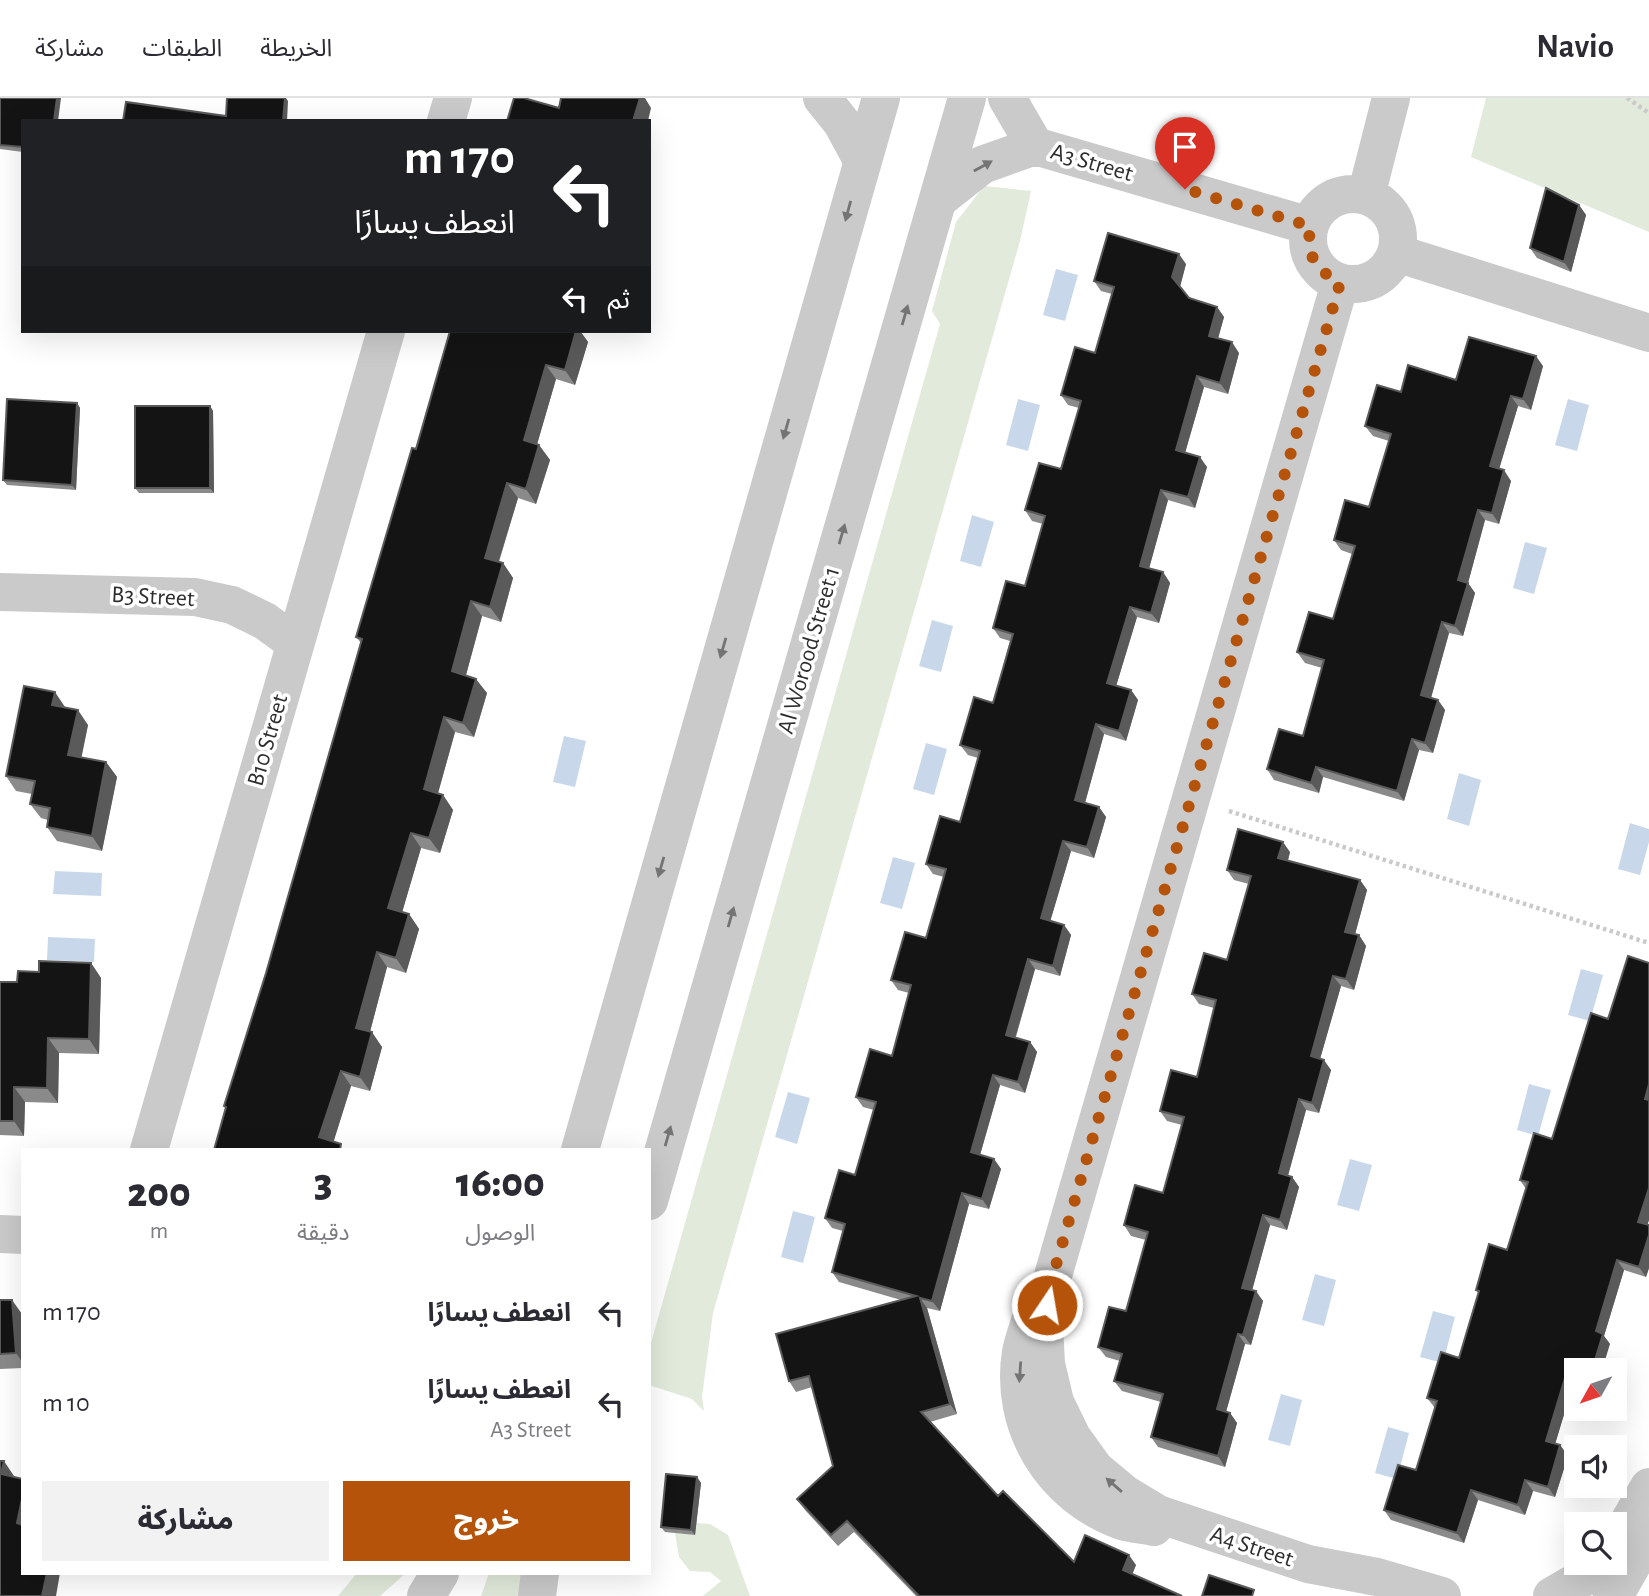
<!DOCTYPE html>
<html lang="ar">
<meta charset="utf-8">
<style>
body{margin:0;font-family:"Alegreya Sans","Noto Sans Arabic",sans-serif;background:#f2f2f3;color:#2b2b33;direction:rtl;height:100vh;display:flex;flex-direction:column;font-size:26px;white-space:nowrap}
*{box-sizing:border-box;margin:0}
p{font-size:23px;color:#7c7c81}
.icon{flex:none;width:38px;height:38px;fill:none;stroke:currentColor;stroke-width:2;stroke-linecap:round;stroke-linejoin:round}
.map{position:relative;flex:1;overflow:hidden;direction:ltr}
.details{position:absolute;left:21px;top:1050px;width:630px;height:427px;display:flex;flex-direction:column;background:#fff;border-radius:0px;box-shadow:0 7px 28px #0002;direction:rtl}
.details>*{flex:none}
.top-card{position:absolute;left:21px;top:21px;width:630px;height:214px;border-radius:0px;box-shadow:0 7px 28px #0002;direction:rtl;background:#202124;color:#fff;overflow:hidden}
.needle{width:46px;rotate:230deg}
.tools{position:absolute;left:1564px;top:1260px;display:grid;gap:14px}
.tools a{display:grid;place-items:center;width:63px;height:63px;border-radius:0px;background:#fff;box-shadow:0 7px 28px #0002;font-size:35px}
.pin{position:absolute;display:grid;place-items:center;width:60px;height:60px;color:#fff;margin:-72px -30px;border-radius:50% 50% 50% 0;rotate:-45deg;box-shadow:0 0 7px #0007}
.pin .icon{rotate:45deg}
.me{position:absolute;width:77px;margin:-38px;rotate:12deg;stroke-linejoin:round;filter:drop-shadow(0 0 5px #0008)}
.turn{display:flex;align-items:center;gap:24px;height:147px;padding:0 21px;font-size:32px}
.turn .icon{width:91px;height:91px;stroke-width:2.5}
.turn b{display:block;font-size:49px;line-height:60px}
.then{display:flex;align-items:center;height:66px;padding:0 21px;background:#0003;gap:14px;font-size:26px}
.eta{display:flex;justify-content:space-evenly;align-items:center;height:119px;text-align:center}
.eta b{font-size:42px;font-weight:800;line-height:49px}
.button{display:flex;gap:14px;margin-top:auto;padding:14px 21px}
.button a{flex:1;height:80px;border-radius:0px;background:#b45309;color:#fff;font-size:28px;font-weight:800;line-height:80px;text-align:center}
.button a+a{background:#f2f2f3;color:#2b2b33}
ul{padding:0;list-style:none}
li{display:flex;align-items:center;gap:21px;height:91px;padding:0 21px}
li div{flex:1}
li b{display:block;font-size:26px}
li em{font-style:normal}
header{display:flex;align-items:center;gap:42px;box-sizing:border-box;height:98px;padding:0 35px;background:#fff;border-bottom:2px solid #e1e1e2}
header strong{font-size:33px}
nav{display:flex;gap:38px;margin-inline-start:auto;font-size:24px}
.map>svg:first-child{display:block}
.green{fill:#e1eadb}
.water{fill:#c8d8ea}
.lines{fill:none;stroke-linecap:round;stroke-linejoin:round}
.path{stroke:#cacaca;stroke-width:4.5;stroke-dasharray:3.5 3.5;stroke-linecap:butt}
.minor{stroke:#cacaca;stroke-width:38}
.tertiary{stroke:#cacaca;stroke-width:38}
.wall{fill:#8a8a8a}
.shaded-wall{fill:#5a5a5a}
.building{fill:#141414;stroke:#5a5a5a;stroke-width:2}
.oneway{fill:#747474}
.route{stroke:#b45309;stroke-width:12;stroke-dasharray:0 21.6}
.labels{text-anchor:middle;stroke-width:7;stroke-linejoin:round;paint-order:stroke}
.street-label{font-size:24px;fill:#2d2d2d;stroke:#fff}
</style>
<header>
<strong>Navio</strong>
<nav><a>الخريطة</a><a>الطبقات</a><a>مشاركة</a></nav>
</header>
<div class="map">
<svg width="1649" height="1498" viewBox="0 0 1649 1498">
<rect width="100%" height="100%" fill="#fff"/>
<path class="green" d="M1486,0H1649V134L1471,59Z
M984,88L1031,93L1020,143L713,1215L702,1299L704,1313L692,1301L649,1287V1252L940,226L932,213L956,124Z
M696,1425L710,1426L728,1437L750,1498H703L721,1483L710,1474L690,1473L679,1459L675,1435L695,1437Z
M357,1475H406L380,1498H338Z
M489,1475H528L525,1498H481Z"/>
<path class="water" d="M1056,171L1078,177L1065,223L1043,217Z
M1018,301L1040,307L1028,353L1006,347Z
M1568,301L1589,307L1577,353L1555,347Z
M972,417L994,424L981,469L960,463Z
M1525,444L1547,450L1534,496L1513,490Z
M932,522L953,528L941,574L919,568Z
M564,638L586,643L575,689L553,684Z
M926,645L947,651L934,697L913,691Z
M1459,675L1481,682L1469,728L1447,721Z
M1630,725L1649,731V744L1640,777L1618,771Z
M893,759L915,765L902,811L880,805Z
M55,773L102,775L101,798L53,796Z
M48,839L95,841L94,864L47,862Z
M1581,871L1603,877L1590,923L1568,917Z
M1529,986L1551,992L1538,1038L1517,1032Z
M788,994L810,1000L797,1046L775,1039Z
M1350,1061L1372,1067L1359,1113L1337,1107Z
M793,1113L815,1119L803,1165L781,1159Z
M1315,1176L1336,1182L1324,1228L1302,1222Z
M1433,1213L1455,1219L1443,1265L1420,1259Z
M1281,1296L1302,1302L1290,1348L1268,1342Z
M1388,1329L1409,1335L1397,1381L1375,1375Z"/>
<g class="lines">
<path class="path" d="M1627,0L1649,15
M1229,713L1649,845"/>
<path class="minor" d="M822,0L842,25L862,62
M1007,0L1035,48
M446,23L453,0
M1308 141a45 45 0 1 1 90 0a45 45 0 1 1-90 0Z
M1366,98L1391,0
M939,101L982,67L1035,48L1310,128
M1396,155L1649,235
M1340,185L1050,1188L1044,1227L1046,1266L1055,1304L1072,1339L1095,1371L1125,1396L1158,1416L1308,1466L1377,1479L1442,1498
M0,494L195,499L232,507L265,523L295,545
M149,1052L386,233
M0,1136L23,1137
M1030,1223C1027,1233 1023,1244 1021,1254C1009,1328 1052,1398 1122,1423C1132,1426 1144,1427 1154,1429
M1615,1448L1649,1389
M1552,1498L1590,1476L1600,1465
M1612,1498L1617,1493L1649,1437"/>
<path class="tertiary" d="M580,1052L881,0
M649,1103L967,0
M426,1498L440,1475
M537,1498L540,1475"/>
</g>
<path class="wall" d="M0,0L23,23V54L0,51Z
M1579,107L1586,117L1571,174L1537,160L1530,150Z
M1186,166L1180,188L1189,200L1217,209L1224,219L1218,240L1239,255L1228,296L1204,289L1185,355L1207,369L1195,410L1168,402L1149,470L1163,474L1170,485L1159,525L1137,519L1116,588L1131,592L1138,602L1126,643L1104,636L1085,705L1099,709L1106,719L1094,760L1071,753L1050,823L1064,827L1071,837L1060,878L1035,871L1016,939L1030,944L1037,954L1025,995L1000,987L980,1057L994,1061L1001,1071L989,1111L969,1106L940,1213L927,1210L957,1316L930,1324L998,1398L1074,1464L1136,1467L1132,1476L1182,1498H916L854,1434L838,1448L805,1412L797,1401L833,1368L812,1289L796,1294L789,1283L901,1202L839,1184L832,1174L843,1133L832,1130L825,1120L855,1077L874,1012L863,1009L856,999L892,958L909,895L898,892L891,882L926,840L944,779L933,776L926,766L960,724L978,660L968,657L960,647L993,605L1010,543L1000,540L993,530L1025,488L1043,426L1032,423L1025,412L1061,371L1079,310L1068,307L1061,297L1095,255L1112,196L1101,193L1094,183Z
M576,233H580L588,244L575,287L556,281L537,346L539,347L550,362L536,406L518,400L499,464L503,465L513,480L501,524L482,518L466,577L487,595L474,639L455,634L438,695L443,697L453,712L440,755L421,750L402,814L409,816L419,831L406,875L387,869L370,934L382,949L370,993L351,988L333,1044L226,1011L224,1008L266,875L361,545L356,539L416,351Z
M1543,268L1531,312L1518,308L1499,371L1511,383L1499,426L1485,422L1468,485L1475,495L1463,538L1449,535L1431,600L1438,602L1445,612L1433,655L1419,652L1404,703L1323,679L1319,695L1274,682L1267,671L1303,638L1322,570L1305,565L1297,554L1333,521L1352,456L1341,452L1334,442L1369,409L1389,343L1373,338L1365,328L1401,294L1456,282Z
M77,305L80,310L76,392L7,387L3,382Z
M210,308L213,313L214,395H139L135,390Z
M65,610L88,627L81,659L106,664L117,679L102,753L57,743L47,729L48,722L41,720L30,706L32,696L16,693L6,678Z
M1290,754L1288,762L1360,782L1367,792L1355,836L1359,837L1366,848L1354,892L1341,888L1320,961L1331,972L1319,1015L1306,1012L1288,1077L1292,1079L1299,1089L1287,1132L1270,1127L1252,1192L1263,1203L1251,1247L1245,1246L1226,1314L1230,1315L1237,1325L1225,1369L1158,1349L1151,1339L1161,1304L1122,1293L1114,1283L1120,1263L1106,1259L1098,1249L1126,1213L1146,1142L1131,1138L1124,1127L1163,1095L1182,1027L1167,1023L1160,1013L1197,979L1214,910L1199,906L1192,896L1227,862L1249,786L1234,782L1227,772Z
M91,865L101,880L99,956L59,955L58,1005L25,1004L24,1038L0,1037V884H17L39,874Z
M1649,865V1122L1647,1127H1649V1170L1646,1179L1624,1172L1604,1238L1610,1246L1577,1272V1280H1575L1555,1346L1560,1347L1568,1358L1555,1399L1533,1393L1525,1417L1478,1402L1464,1445L1391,1422L1384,1412L1416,1372L1435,1310L1427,1300L1459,1260L1478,1195L1476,1192L1507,1152L1526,1091L1520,1082L1552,1041L1608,921Z
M0,1202L22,1216L23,1270L0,1271Z
M697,1379L701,1385L695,1437L665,1434L661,1429Z"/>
<path class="shaded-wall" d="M57,0H61L58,23H54Z
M285,0H286L288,3L287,23H283Z
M640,0H645L651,10L648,23H633Z
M1579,107L1586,117L1571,174L1564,164Z
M1179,156L1186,166L1180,189L1172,179Z
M1217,209L1224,219L1216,248L1209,238Z
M576,233H580L588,244L575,287L565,272Z
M1232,244L1239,255L1228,296L1220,285Z
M1536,258L1543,268L1531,312L1523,301Z
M546,267L556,281L534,357L524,342Z
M1197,278L1204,289L1183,362L1176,352Z
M1511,298L1518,308L1497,378L1490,368Z
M77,305L80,310L76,392L72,387Z
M210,308L213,313L214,395L210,390Z
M539,347L550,362L536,406L526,391Z
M1200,359L1207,369L1195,410L1188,399Z
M1504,372L1511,383L1499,426L1492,415Z
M507,385L518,400L495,475L485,460Z
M1161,392L1168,402L1147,478L1140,468Z
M1478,412L1485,422L1468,485L1475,495L1463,538L1455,528L1458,482Z
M503,465L513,480L501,524L490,509Z
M1163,474L1170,485L1159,525L1151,515Z
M471,503L482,518L463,588L452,573Z
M1130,509L1137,519L1114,595L1107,585Z
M1442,524L1449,535L1429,607L1421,597Z
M476,581L487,595L474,639L463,625Z
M1131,592L1138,602L1126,643L1119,633Z
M55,594L65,609L52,607Z
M1438,602L1445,612L1433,655L1425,645Z
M78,612L88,627L79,672L68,657Z
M444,619L455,634L435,706L424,691Z
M1096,626L1104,636L1083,712L1075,702Z
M1412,641L1419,652L1404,703L1397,693Z
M106,664L117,679L102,753L92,738Z
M1316,669L1323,679L1319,695L1311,685Z
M443,697L453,712L440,755L429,740Z
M1099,709L1106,719L1094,760L1087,749Z
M411,735L421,750L399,825L388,810Z
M1063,743L1071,753L1048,831L1041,820Z
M1283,744L1290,754L1286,770L1278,760Z
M1360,782L1367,792L1353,844L1345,834Z
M409,816L419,831L406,875L396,860Z
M1064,827L1071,837L1060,878L1053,868Z
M1359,837L1366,848L1354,892L1346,881Z
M377,854L387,869L367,945L356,930Z
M1028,861L1035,871L1013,947L1006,937Z
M91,865L101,880L99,956L89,941Z
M1333,878L1341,888L1318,968L1311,958Z
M372,934L382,949L370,993L360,979Z
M48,940L59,955L58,1005L47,990Z
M1030,944L1037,954L1025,995L1018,984Z
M1324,962L1331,972L1319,1015L1312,1005Z
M341,973L351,988L331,1052L319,1039Z
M993,977L1000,987L978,1064L971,1054Z
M1649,986V1007L1645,1001Z
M14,989L25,1004L24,1038L14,1023Z
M1299,1001L1306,1012L1286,1085L1279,1075Z
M994,1061L1001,1071L989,1111L982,1101Z
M1292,1079L1299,1089L1287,1132L1280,1122Z
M1649,1090V1122L1645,1134L1638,1124Z
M962,1095L969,1106L940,1213L932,1203Z
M1263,1117L1270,1127L1250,1200L1242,1190Z
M1649,1137V1170L1646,1179L1639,1169Z
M1617,1162L1624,1172L1604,1238L1610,1246L1602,1272H1592L1596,1233Z
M1256,1193L1263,1203L1251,1247L1243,1237Z
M920,1200L927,1210L957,1316L950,1306Z
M12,1202L22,1216L23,1265L16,1255Z
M1238,1236L1245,1246L1224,1321L1217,1311Z
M1568,1270L1575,1280L1553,1353L1546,1343Z
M1230,1315L1237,1325L1225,1369L1218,1358Z
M1560,1347L1568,1358L1555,1399L1548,1389Z
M4,1363L14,1378L11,1391L1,1376Z
M697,1379L701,1385L695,1437L691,1432Z
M1525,1382L1533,1393L1525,1417L1518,1407Z
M1471,1392L1478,1402L1464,1445L1457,1435Z
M23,1396V1434L17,1425Z
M1129,1457L1136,1467L1130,1482L1123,1472Z
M47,1475H60L56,1498H42Z"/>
<path class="building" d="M0,0H57L54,23H23V49L0,47Z
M227,0H285L283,23H123L126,4L226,18Z
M514,0H524L559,10L561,0H640L633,23H507Z
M1546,90L1579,107L1564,164L1530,150Z
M1108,135L1179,156L1172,179L1189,200L1217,209L1209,238L1232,244L1220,285L1197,278L1176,352L1200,359L1188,399L1161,392L1140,468L1163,474L1151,515L1130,509L1107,585L1131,592L1119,633L1096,626L1075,702L1099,709L1087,749L1063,743L1041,820L1064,827L1053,868L1028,861L1006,937L1030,944L1018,984L993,977L971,1054L994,1061L982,1101L962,1095L932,1203L920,1200L950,1306L921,1314L998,1398L1003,1393L1074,1464L1085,1437L1129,1457L1123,1472L1182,1498H919L847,1423L831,1437L797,1401L833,1368L809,1278L789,1283L776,1236L916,1198L832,1174L845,1126L825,1120L839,1072L855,1077L876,1004L856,999L870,951L892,958L911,887L891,882L905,834L926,840L946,771L926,766L940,718L960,724L980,653L960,647L974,599L993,605L1013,536L993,530L1006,483L1025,488L1045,418L1025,412L1039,365L1061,371L1081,303L1061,297L1075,249L1095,255L1114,189L1094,183Z
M450,233H576L565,272L546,267L524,342L539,347L526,391L507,385L485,460L503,465L490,509L471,503L452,573L476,581L463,625L444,619L424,691L443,697L429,740L411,735L388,810L409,816L396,860L377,854L356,930L372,934L360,979L341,973L319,1039L341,1046L340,1052H214L226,1009L224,1008L266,875L362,541L356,539L377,468L412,350L416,351Z
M1469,239L1536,258L1523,301L1511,298L1490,368L1504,372L1492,415L1478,412L1458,482L1468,485L1455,528L1442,524L1421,597L1438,602L1425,645L1412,641L1397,693L1316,669L1311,685L1267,671L1279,631L1303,638L1324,562L1297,554L1309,514L1333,521L1355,448L1334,442L1345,402L1369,409L1391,336L1365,328L1377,287L1401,294L1408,267L1456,282Z
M7,301L77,305L72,387L3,382Z
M135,308H210V390H135Z
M24,588L55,594L52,607L78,612L68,657L106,664L92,738L47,729L50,710L30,706L35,683L6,678Z
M1238,731L1283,744L1278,760L1360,782L1345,834L1359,837L1346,881L1333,878L1311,958L1324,962L1312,1005L1299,1001L1279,1075L1292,1079L1280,1122L1263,1117L1242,1190L1256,1193L1243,1237L1238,1236L1217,1311L1230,1315L1218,1358L1151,1339L1163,1296L1114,1283L1122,1256L1098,1249L1109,1209L1126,1213L1148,1134L1124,1127L1135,1087L1163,1095L1184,1019L1160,1013L1171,972L1197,979L1216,902L1192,896L1204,855L1227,862L1251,778L1227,772Z
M1628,858L1649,865V986L1645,1001L1649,1002V1090L1638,1124L1649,1127V1137L1639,1169L1617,1162L1596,1233L1603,1236L1592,1272H1577L1568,1270L1546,1343L1560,1347L1548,1389L1525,1382L1518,1407L1471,1392L1457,1435L1384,1412L1398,1367L1416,1372L1437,1303L1427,1300L1441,1254L1459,1260L1479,1193L1476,1192L1489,1146L1507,1152L1528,1084L1520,1082L1534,1035L1552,1041L1591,915L1608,921Z
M39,863L91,865L89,941L48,940L47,990L14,989V1023H0V884H17L18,873L39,874Z
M0,1202H12L16,1255L0,1256Z
M0,1363H4L1,1376L23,1381V1396L17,1425L23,1427V1475H47L42,1498H0Z
M666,1376L697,1379L691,1432L661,1429Z
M1209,1477L1254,1492L1252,1498H1202Z"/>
<defs><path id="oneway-solid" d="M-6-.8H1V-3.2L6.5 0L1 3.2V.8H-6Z" transform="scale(1.75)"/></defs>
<g class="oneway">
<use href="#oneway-solid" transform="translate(983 68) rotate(-29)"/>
<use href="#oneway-solid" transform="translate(848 113) rotate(105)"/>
<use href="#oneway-solid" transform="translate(905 217) rotate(-74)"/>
<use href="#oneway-solid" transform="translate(786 331) rotate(106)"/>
<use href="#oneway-solid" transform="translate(842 436) rotate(-74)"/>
<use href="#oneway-solid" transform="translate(723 550) rotate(106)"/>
<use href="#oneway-solid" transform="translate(661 769) rotate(106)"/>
<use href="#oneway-solid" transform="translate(731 819) rotate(-74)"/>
<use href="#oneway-solid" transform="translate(668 1038) rotate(-74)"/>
<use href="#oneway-solid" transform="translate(1020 1274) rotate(94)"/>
<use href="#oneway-solid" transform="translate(1114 1387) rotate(-139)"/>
</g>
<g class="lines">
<path class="route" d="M1047,1207L1050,1188L1340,185C1313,170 1307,157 1310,128L1185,91"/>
</g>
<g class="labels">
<g class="street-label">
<text transform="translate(1092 64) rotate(16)" y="8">A3 Street</text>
<text transform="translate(153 498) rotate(3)" y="8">B3 Street</text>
<text transform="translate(808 552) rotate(-74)" y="8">Al Worood Street 1</text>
<text transform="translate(267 642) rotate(-74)" y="8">B10 Street</text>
<text transform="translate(1252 1448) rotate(18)" y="8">A4 Street</text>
</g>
</g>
</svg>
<div class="tools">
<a><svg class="needle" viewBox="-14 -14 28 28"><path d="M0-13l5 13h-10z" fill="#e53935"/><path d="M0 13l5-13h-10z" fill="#7c7c81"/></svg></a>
<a><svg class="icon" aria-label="sound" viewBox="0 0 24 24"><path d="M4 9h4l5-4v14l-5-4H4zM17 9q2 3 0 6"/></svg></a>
<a><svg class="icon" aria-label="search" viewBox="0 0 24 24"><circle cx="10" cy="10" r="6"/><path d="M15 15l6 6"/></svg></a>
</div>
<div class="pin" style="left:1185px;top:91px;background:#d93025"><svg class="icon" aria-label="arrive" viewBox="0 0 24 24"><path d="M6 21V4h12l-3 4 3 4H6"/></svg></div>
<svg class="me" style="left:1047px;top:1207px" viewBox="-20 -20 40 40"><circle r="17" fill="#b45309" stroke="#fff" stroke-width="3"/><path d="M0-11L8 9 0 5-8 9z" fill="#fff"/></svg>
<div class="top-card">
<div class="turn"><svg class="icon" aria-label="left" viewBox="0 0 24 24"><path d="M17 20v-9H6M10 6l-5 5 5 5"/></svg><div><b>170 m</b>انعطف يسارًا</div></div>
<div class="then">ثم<svg class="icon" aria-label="left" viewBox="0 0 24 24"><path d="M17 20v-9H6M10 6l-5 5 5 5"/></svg></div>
</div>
<section class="details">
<div class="eta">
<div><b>16:00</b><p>الوصول</p></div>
<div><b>3</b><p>دقيقة</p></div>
<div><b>200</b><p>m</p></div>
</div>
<ul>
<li><svg class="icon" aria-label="left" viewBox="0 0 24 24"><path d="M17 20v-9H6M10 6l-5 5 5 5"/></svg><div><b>انعطف يسارًا</b></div><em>170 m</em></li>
<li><svg class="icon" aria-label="left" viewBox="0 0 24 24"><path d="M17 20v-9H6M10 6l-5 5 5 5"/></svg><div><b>انعطف يسارًا</b><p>A3 Street</p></div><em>10 m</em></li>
</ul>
<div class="button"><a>خروج</a><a>مشاركة</a></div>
</section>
</div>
